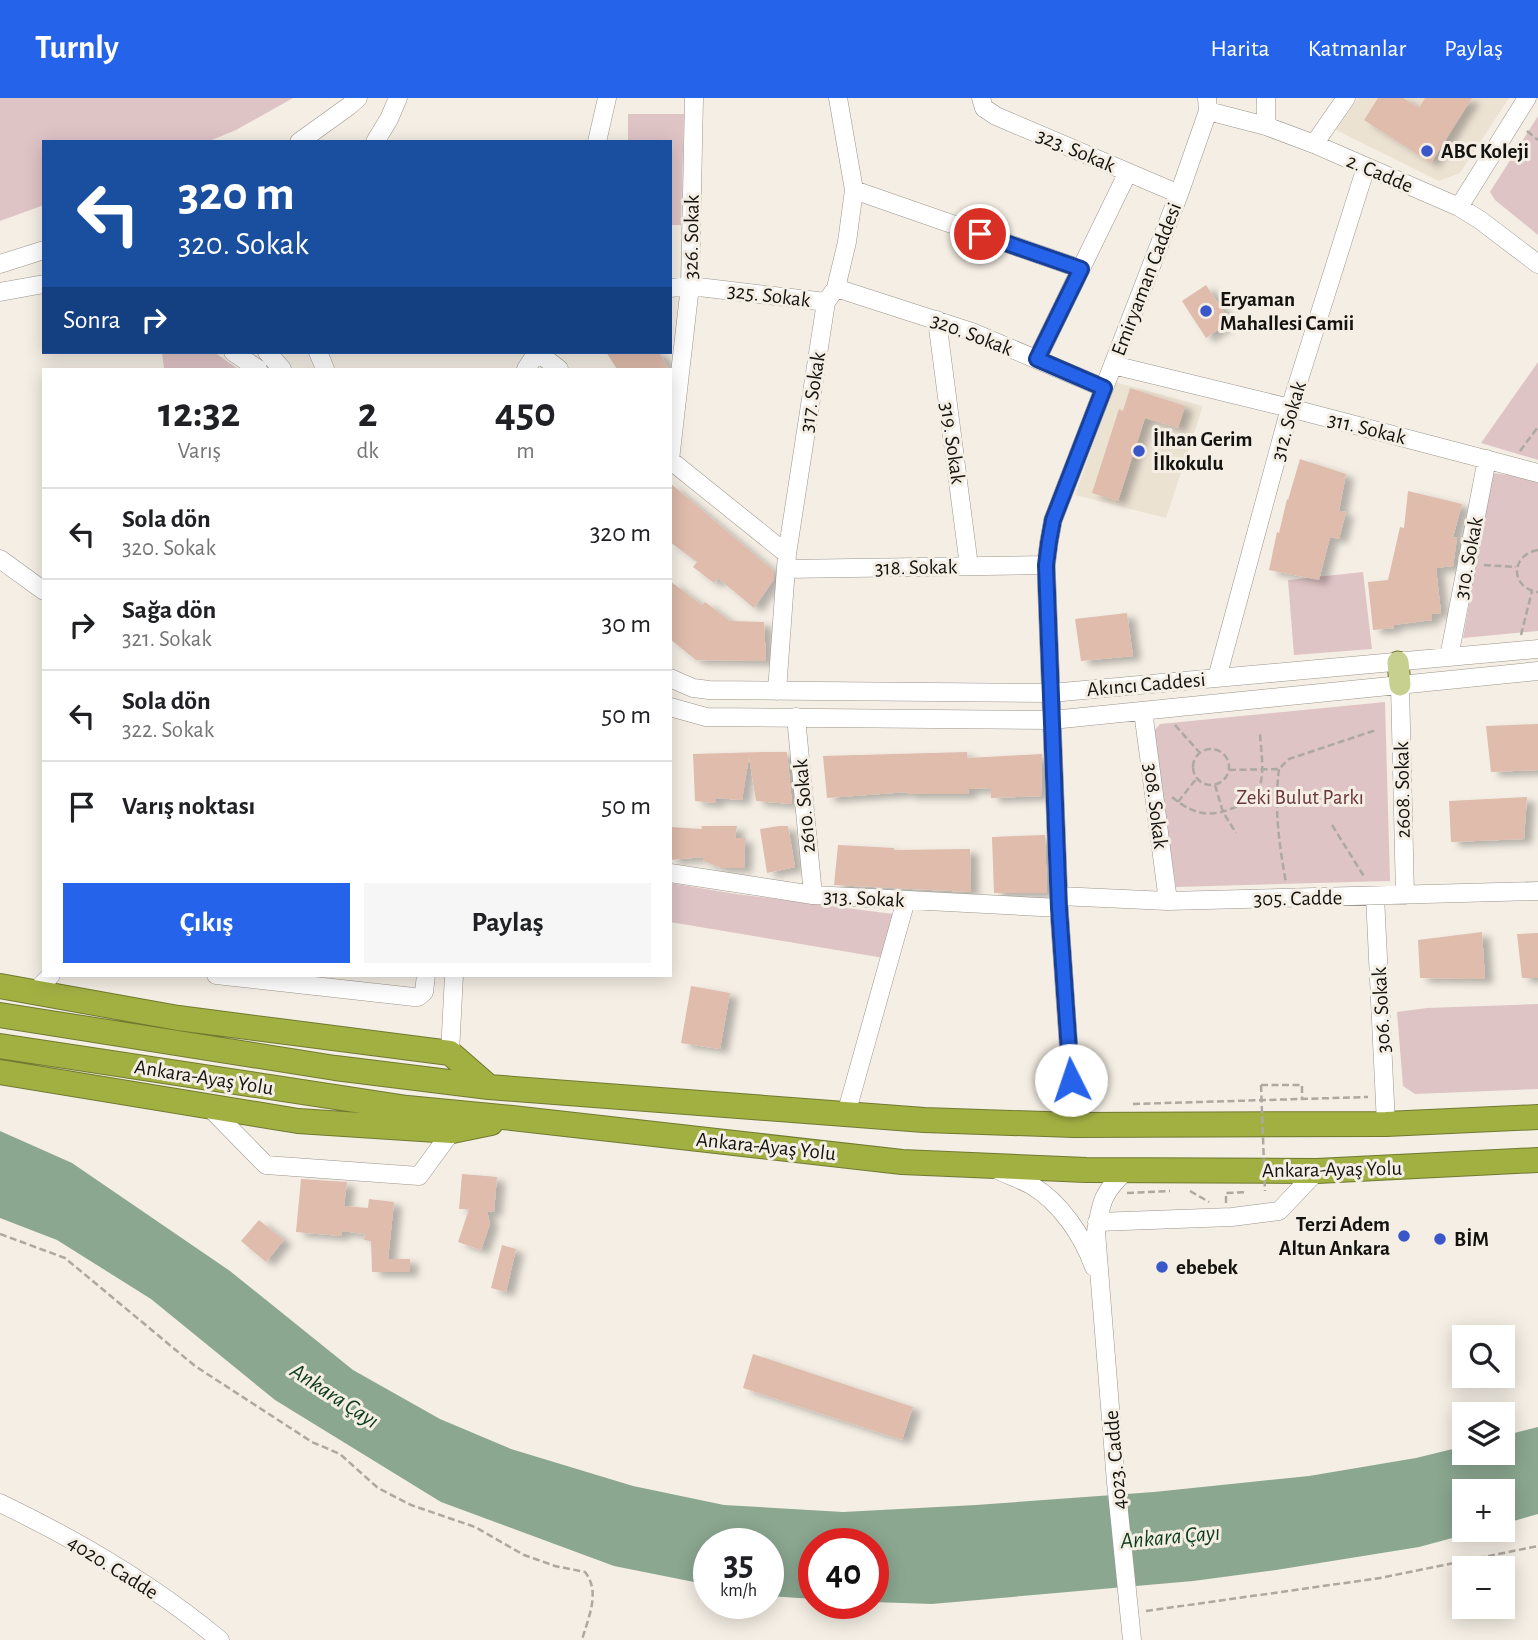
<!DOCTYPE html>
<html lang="tr">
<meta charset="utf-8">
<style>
body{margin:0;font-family:"Alegreya Sans",sans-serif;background:#f6f6f6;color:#202124;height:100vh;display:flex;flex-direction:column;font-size:26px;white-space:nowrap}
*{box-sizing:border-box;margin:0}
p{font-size:23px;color:#757577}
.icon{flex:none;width:38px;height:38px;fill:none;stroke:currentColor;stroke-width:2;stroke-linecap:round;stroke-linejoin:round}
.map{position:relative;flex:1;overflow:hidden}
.side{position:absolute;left:42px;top:270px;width:630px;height:609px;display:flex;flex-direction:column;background:#fff;border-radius:0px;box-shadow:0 4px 18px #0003}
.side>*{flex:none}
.banner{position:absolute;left:42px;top:42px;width:630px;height:214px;border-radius:0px;box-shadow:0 4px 18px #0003;background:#1a4fa0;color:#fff;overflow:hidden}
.tools{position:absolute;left:1452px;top:1227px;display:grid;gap:14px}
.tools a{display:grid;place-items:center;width:63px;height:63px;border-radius:0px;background:#fff;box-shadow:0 4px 18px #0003;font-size:35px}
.speed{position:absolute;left:693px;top:1430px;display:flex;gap:14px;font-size:35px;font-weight:700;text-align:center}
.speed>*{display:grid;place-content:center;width:91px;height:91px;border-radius:50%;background:#fff;box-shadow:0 4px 18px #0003;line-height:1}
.speed small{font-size:18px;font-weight:400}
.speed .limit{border:10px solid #d22;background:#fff;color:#111}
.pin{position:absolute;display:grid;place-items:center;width:60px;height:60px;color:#fff;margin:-30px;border:4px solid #fff;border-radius:50%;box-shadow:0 2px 7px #0007}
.me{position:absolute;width:77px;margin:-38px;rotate:356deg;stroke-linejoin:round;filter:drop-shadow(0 0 5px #0008)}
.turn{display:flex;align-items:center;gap:24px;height:147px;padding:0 21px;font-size:32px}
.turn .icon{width:91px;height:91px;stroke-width:2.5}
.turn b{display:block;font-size:49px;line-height:60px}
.then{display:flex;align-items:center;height:66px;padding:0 21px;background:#0003;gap:14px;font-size:26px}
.eta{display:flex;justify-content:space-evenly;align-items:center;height:119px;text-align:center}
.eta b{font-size:42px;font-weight:600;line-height:49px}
.cta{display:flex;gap:14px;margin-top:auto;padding:14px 21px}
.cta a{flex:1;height:80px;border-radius:0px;background:#2563eb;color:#fff;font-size:28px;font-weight:600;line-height:80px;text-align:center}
.cta a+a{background:#f6f6f6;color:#202124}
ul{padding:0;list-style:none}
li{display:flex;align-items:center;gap:21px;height:91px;padding:0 21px;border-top:2px solid #e0e0e0}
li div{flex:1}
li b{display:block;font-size:26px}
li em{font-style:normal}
header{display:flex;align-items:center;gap:42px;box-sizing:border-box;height:98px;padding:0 35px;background:#2563eb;color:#fff}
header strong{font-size:33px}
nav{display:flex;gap:38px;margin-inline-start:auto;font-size:24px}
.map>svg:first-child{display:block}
.built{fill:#ece2d2}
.green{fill:#dfc4c6}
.water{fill:#8ba790}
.building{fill:#dfbcac;filter:url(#shadow)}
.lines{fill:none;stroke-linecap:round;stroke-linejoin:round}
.minor-casing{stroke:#9b958c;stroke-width:19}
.major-casing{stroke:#717930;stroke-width:23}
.highway-casing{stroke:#717930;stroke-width:26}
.path{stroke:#ada8a0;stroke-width:2.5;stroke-dasharray:7 3.5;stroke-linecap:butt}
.minor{stroke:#fff;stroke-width:18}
.major{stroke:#c7d08e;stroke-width:21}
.highway{stroke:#a2b042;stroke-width:24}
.path-bridge{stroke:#ada8a0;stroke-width:2.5;stroke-dasharray:7 3.5;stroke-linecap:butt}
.route-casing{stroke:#184099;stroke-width:18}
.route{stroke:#2563eb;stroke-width:12}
.poi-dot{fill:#3a57c9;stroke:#f4eee4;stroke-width:2.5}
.labels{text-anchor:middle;stroke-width:6;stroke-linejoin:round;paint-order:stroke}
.street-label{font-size:21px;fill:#15130f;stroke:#f4eee4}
.poi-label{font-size:21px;font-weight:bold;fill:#15130f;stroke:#f4eee4;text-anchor:start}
.park-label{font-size:21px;fill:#6b363d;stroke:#f4eee4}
.water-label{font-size:23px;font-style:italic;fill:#0c3c1c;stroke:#f4eee4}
</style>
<header>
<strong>Turnly</strong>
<nav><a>Harita</a><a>Katmanlar</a><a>Paylaş</a></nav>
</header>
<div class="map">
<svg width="1538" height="1542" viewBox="0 0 1538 1542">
<defs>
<filter id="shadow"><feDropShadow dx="8" dy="4.5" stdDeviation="3.5" flood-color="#0004"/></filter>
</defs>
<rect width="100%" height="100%" fill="#f4eee4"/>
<path class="built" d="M1358,0H1509L1460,75L1439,83L1336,32Z
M1115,284L1203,308L1166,420L1075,397Z"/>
<path class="green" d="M0,0H293L236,32L207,44H44V107L0,123Z
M628,16H684L681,127H670V44H628Z
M1538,18V137L1495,102L1490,94Z
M162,254H214L238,271H164Z
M1538,264V362L1481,345Z
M1493,375L1533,380L1538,385V533L1463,540Z
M1363,474L1372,551L1294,557L1288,482Z
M1385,604L1390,783L1176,789L1152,635L1160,626Z
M670,785L736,796L893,816L884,860L670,824Z
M1538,906V991L1415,996L1403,988L1397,914L1427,910Z"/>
<path class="water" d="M0,1033L72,1065L230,1173L353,1272L440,1321L511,1351L633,1388L724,1407L843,1414L976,1407L1154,1394L1309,1378L1416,1360L1465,1348V1354H1503V1338L1538,1329V1416L1503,1426V1393H1465V1432H1482L1419,1449L1276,1472L1193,1483L932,1506L873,1504V1446H814V1501L768,1498V1446H709V1487L614,1468L441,1404L275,1302L151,1201L57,1142L0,1120Z"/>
<path class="building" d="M1378,0H1403L1419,10L1425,0H1472L1431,65L1364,22Z
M1206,187L1230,223L1206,240L1182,203Z
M606,254H659L669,271H617Z
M1130,290L1185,308L1178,330L1145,320L1118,403L1092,395L1119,311L1123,313Z
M1300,361L1346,376L1339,413L1346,414L1339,441L1330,439L1319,482L1269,472L1277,434L1279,435L1287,401L1288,402Z
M670,385L774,473V481L754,510L718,480L714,485L693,469L697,464L670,444Z
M1408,393L1462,406L1453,439L1457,440L1453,468L1436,470L1441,515L1432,516V522L1393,527L1394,530L1373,532L1368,484L1388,482L1400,429L1404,430Z
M670,483L702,507L705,504L730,523L764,524L766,563L696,562L670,541Z
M1127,515L1133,558L1081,563L1075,521Z
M1538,626V672L1491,674L1486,628Z
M763,654H787L792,706L756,703L749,659L742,702L716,700V705L695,703L693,656Z
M967,654V660L1042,656L1041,698L991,700V690L968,691L969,696H907V694L827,700L823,658Z
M1527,699L1524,741L1451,744L1449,703Z
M701,728H737L735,740H745L744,770H721L703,763V759L670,762V729L702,731Z
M779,728H788L795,769L767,775L760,731Z
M1045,737L1047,795H994L992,739Z
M838,747L894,750V752L970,751L971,794L834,787Z
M1482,834L1485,881L1420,880L1418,842Z
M1538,835V880H1522L1517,836Z
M691,888L730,895L720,951L681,945Z
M462,1076L497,1079L494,1114L487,1113L490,1126L481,1152L458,1144L469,1111H459Z
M301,1081L347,1084L344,1108L368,1110L369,1101L394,1104L388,1161H410V1174H372L371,1143L364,1142L365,1136L342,1133L341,1138L296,1134Z
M259,1122L284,1142L266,1164L241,1143Z
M502,1147L516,1151L506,1194L491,1190Z
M753,1256L913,1309L902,1342L743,1290Z"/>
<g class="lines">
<g class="minor-casing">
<path id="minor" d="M694,0L690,188L670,362L787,456
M981,0L984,10L996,18L1179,96
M1266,0V28
M1208,13L1266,28L1314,46L1459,109L1480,122L1538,166
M299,44L349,8L358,0
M375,44L389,21L398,0
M597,44L607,0
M1314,46L1346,0
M854,92L1081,171
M1459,109L1527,0
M0,166L44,152
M670,190L690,188L826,204
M836,190L972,234L1104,290
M0,194L44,186
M937,222L969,468
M233,254L258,271
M267,254L282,271
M318,254L325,271
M1037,261L1128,74
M1113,267L1290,310L1538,375
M526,271L537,254L559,271
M0,461L44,493
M786,471L1046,467
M1449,559L1487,361
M670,580L693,590L709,592L1051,595L1538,551
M1217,580L1290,310L1366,69
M1400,587L1405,797
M777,593L787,456L826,204L836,190L847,144L854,92L838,0
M670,609L706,619L1052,622L1538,573
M1143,613L1168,803
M796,619L813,797
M670,775L813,797L1059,810
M1059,798L1168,803L1538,793
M1375,798L1386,1026
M216,877L414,899H418L424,894L426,877
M35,894L51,877
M450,955L454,877
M209,1009L266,1067L419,1078L452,1033
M846,1016L906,802
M1074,1027L1059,810L1046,467L1049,444L1053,422L1179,96L1208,13L1207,0
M996,1071C1007,1077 1020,1081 1031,1087C1060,1104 1083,1138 1094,1169
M1127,1072C1103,1093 1101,1104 1096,1134L1116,1384L1132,1542
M1097,1124L1232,1119L1279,1113L1317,1073
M0,1405C77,1442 154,1487 220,1542"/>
</g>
<g class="major-casing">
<path id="major" d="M1398,564L1400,587"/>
</g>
<g class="highway-casing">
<path id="highway" d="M0,888L178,920L450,955L489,989
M0,917L335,970L489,989L924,1022L1074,1027L1386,1026L1538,1019
M0,948L407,1010L512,1020L902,1064L1086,1072L1317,1073L1538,1062
M0,974L298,1023L452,1033L491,1025"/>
</g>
<path class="path" d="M1527,33L1538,42
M1520,353L1538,329
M1538,452C1510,457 1510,490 1538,494
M1484,467L1516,469
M1521,537L1532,493
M1175,627L1200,655
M1193 669a18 18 0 1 1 36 0a18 18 0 1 1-36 0Z
M1279,671C1274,711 1279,745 1286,785
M1229,672L1279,671L1289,661L1376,632
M1215,687L1223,714L1236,735
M1172,699C1195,718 1211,720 1238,708C1246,704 1256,699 1259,691C1265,674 1261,653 1260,636
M1178,704L1197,680
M1332,727L1365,780
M1261,987H1302V1002
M1133,1006L1368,999
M1190,1093L1209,1104
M1127,1095L1170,1093
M1226,1105V1095L1247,1094
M0,1136L65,1160L195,1268L312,1344L340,1356L378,1390L411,1407L475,1429L524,1457L555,1468L585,1474C601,1494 588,1520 582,1542
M1146,1513L1380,1480L1538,1448"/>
<use href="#minor" class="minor"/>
<use href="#major" class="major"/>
<use href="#highway" class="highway"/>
<path class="path-bridge" d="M1261,987L1265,1093"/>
</g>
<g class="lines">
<g class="route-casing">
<path id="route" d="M980,136L1081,171L1037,261L1104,290L1053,422L1049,444L1046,467L1059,810L1071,982"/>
</g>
<use href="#route" class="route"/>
</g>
<g class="poi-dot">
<circle cx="1427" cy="53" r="7"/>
<circle cx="1206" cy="213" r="7"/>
<circle cx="1139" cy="353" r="7"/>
<circle cx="1404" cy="1138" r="7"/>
<circle cx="1440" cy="1141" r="7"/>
<circle cx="1162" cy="1169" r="7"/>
</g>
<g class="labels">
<g class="street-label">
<text transform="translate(1076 52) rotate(23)" y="7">323. Sokak</text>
<text transform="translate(1380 75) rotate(23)" y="7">2. Cadde</text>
<text transform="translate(691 139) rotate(-89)" y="7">326. Sokak</text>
<text transform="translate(1146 181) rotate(-69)" y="7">Emiryaman Caddesi</text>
<text transform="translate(769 197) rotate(7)" y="7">325. Sokak</text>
<text transform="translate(972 236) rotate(21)" y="7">320. Sokak</text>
<text transform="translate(812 294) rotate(-81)" y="7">317. Sokak</text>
<text transform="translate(1288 323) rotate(-74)" y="7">312. Sokak</text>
<text transform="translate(1367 330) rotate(14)" y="7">311. Sokak</text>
<text transform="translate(953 345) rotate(82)" y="7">319. Sokak</text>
<text transform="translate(1468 460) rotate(-79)" y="7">310. Sokak</text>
<text transform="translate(916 469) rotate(-1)" y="7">318. Sokak</text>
<text transform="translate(1146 586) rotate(-5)" y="7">Akıncı Caddesi</text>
<text transform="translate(1402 692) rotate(-91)" y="7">2608. Sokak</text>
<text transform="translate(804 708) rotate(-95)" y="7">2610. Sokak</text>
<text transform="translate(1156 708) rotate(83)" y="7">308. Sokak</text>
<text transform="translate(864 800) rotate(3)" y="7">313. Sokak</text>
<text transform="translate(1298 800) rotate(-1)" y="7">305. Cadde</text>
<text transform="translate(1381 912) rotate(-93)" y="7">306. Sokak</text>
<text transform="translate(204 979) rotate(9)" y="7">Ankara-Ayaş Yolu</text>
<text transform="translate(766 1048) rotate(6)" y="7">Ankara-Ayaş Yolu</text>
<text transform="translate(1332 1071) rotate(-1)" y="7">Ankara-Ayaş Yolu</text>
<text transform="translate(1115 1362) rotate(-95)" y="7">4023. Cadde</text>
<text transform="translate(113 1469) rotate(32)" y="7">4020. Cadde</text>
</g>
<g class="poi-label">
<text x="1441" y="60">ABC Koleji</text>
<text x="1220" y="208">Eryaman<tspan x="1220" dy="24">Mahallesi Camii</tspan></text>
<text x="1153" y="348">İlhan Gerim<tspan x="1153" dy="24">İlkokulu</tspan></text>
<text x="1390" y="1133" text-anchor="end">Terzi Adem<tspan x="1390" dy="24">Altun Ankara</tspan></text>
<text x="1454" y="1148">BİM</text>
<text x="1176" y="1176">ebebek</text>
</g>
<g class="park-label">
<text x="1300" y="706">Zeki Bulut Parkı</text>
</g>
<g class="water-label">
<text transform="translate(335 1297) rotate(33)" y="8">Ankara Çayı</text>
<text transform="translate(1170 1438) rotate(-5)" y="8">Ankara Çayı</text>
</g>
</g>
</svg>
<div class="tools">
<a><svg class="icon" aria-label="search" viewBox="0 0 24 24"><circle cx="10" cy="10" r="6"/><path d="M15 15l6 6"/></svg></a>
<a><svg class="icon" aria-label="layers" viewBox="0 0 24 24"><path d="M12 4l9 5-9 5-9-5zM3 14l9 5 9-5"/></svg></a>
<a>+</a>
<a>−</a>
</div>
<div class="speed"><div>35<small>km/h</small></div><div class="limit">40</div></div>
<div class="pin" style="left:980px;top:136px;background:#d93025"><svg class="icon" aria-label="arrive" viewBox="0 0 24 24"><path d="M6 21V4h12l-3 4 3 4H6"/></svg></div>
<svg class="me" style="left:1071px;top:982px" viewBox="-20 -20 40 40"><circle r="19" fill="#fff"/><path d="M0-13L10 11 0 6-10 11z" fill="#2563eb"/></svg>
<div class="banner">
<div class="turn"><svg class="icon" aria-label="left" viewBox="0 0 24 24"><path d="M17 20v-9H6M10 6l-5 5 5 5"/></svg><div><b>320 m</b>320. Sokak</div></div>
<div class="then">Sonra<svg class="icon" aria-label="right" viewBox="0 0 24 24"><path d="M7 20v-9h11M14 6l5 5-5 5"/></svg></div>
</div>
<section class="side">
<div class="eta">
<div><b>12:32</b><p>Varış</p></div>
<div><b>2</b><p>dk</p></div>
<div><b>450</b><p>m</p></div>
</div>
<ul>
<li><svg class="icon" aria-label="left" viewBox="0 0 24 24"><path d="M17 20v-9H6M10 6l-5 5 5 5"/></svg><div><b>Sola dön</b><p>320. Sokak</p></div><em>320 m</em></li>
<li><svg class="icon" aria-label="right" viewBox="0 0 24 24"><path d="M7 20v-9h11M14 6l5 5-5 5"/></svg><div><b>Sağa dön</b><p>321. Sokak</p></div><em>30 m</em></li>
<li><svg class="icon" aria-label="left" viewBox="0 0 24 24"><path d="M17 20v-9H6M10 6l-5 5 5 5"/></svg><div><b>Sola dön</b><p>322. Sokak</p></div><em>50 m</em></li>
<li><svg class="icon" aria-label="arrive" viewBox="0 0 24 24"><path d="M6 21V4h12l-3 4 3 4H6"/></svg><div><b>Varış noktası</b></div><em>50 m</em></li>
</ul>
<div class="cta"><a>Çıkış</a><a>Paylaş</a></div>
</section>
</div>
